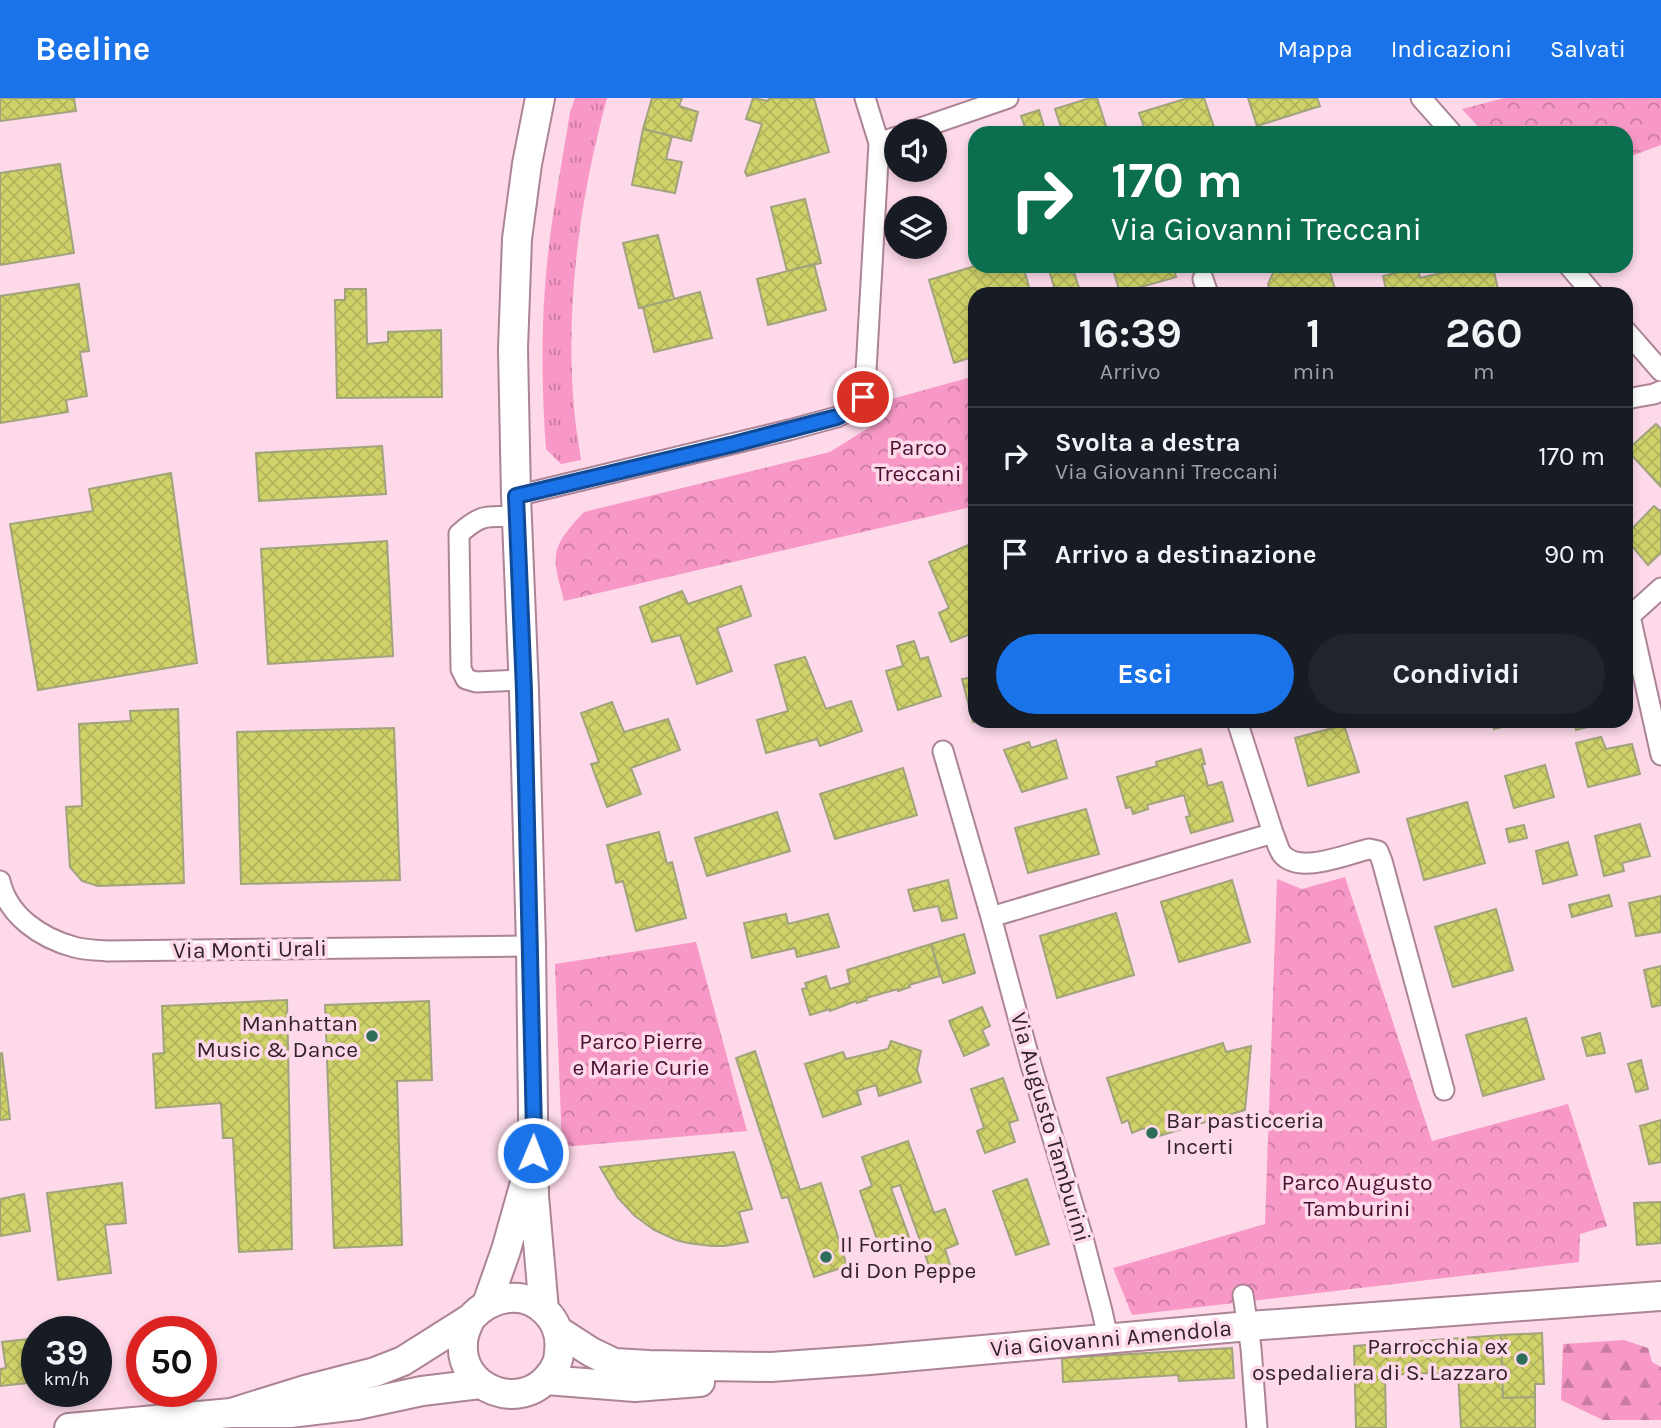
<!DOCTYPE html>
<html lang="it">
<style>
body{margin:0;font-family:Karla,sans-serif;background:#20242c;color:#f1f3f6;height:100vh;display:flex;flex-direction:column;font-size:26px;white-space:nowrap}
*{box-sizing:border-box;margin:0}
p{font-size:23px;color:#9ea1a6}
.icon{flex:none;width:38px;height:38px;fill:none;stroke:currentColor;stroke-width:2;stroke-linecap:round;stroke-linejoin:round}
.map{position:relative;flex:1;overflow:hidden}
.drawer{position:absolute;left:968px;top:189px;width:665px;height:441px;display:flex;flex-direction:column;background:#171b24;border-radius:21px;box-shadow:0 4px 10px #0003}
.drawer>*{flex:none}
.hud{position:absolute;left:968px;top:28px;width:665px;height:147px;border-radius:21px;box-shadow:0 4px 10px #0003;background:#0b6e4f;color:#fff;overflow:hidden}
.controls{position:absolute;left:884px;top:21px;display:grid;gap:14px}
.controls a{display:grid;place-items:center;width:63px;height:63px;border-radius:50%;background:#171b24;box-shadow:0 4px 10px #0003;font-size:35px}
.speed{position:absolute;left:21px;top:1218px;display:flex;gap:14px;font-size:35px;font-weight:700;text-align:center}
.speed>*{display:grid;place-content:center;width:91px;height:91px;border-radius:50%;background:#171b24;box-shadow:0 4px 10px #0003;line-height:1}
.speed small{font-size:18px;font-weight:400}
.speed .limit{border:10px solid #d22;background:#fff;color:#111}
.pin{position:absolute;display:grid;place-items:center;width:60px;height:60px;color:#fff;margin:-30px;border:4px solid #fff;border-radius:50%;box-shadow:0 2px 7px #0007}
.me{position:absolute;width:77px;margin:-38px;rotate:1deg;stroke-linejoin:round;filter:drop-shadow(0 0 5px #0008)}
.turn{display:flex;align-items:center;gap:24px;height:147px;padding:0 28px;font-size:32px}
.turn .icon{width:91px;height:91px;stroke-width:2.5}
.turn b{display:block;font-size:49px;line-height:60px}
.eta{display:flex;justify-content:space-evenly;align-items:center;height:119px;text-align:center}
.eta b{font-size:42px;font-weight:700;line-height:49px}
.primary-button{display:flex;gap:14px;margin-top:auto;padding:14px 28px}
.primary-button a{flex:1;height:80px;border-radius:42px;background:#1a73e8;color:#fff;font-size:28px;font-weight:700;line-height:80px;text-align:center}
.primary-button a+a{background:#20242c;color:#f1f3f6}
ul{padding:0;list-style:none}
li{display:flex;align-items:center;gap:21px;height:98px;padding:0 28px;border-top:2px solid #363941}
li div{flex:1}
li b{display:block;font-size:26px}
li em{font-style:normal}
header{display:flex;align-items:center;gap:42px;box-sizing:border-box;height:98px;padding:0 35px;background:#1a73e8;color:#fff}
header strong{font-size:33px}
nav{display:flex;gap:38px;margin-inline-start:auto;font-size:24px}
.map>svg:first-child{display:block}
.grass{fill:url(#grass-tufts)}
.forest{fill:url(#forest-firs)}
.park{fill:url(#park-crowns)}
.building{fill:url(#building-cross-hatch);stroke:#a1a37c;stroke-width:2}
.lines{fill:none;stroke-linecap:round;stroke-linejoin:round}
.street-casing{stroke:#ac8496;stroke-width:23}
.secondary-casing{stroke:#ac8496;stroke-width:32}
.street{stroke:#fff;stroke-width:19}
.secondary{stroke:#fff;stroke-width:28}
.route-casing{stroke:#114b97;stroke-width:18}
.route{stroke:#1a73e8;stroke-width:12}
.poi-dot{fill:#2e6d5a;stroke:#fdd9e9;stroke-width:2.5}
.labels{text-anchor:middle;stroke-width:7;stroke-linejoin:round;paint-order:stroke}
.park-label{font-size:23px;fill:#4b1031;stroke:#fdd9e9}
.street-label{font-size:23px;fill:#322229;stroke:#fdd9e9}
.poi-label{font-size:23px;fill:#322229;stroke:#fdd9e9;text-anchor:end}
</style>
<header>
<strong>Beeline</strong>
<nav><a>Mappa</a><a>Indicazioni</a><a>Salvati</a></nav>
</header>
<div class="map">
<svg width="1661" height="1330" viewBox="0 0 1661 1330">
<defs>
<pattern id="grass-tufts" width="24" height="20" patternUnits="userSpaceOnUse" patternTransform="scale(1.75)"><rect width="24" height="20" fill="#f898c6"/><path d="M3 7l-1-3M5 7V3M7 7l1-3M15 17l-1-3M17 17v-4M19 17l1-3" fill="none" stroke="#c97ca1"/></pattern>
<pattern id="forest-firs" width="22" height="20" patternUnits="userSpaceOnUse" patternTransform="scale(1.75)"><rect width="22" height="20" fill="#f898c6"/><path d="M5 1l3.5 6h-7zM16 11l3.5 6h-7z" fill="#c97ca1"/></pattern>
<pattern id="park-crowns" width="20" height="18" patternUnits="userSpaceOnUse" patternTransform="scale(1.75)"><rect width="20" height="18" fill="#f898c6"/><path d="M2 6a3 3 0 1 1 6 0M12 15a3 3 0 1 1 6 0" fill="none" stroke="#c97ca1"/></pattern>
<pattern id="building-cross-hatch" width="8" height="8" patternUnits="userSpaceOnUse" patternTransform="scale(1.75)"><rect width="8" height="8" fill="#cfd269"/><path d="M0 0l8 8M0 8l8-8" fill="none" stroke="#b2b45b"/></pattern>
</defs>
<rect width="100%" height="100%" fill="#fdd9e9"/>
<path class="grass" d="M575,0H607C580,100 565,205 574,309C575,327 579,345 581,362L561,366L546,351C542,297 541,243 545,189C549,130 561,72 570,14Z"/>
<path class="forest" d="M1624,1242L1648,1250L1652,1264L1661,1269V1322H1603L1561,1302L1563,1246Z"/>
<path class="park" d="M1504,0H1661V47L1626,60V35H1484L1462,11Z
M975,278V408L564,503C561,489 554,472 556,457C558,441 573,426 584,414L830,354L873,327L888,302Z
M1345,779L1432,1043L1568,1006L1607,1128L1580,1136L1579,1164L1132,1217L1113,1170L1265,1126L1277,781L1302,791Z
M696,844L747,1033L562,1049L555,866Z"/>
<path class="building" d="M0,0H74L76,13L0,23Z
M652,0H682L679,8L698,14L691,43L643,31Z
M753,0L768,3L769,0H814L829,54L747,78L745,74L762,26L746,21Z
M1090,0H1097L1107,31L1094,35H1063L1055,11Z
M1188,0H1204L1216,35H1146L1139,15Z
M1248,0H1317L1320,8L1257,28Z
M1039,12L1046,35H1027L1021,18Z
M643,31L672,38L666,61L682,64L675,95L632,87Z
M60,66L74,155L0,167V75Z
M805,101L821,165L787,173L771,109Z
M658,137L674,201L639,210L623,145Z
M814,166L826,212L768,227L757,181Z
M975,168H1023L1031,196H975V258L954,265L929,182Z
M1048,168H1072L1081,196H1056Z
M1112,168H1173L1176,179L1120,195Z
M1284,168H1328L1336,194L1331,196H1271L1268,186L1275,171Z
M1453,168H1493L1499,196H1387L1383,178L1418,170L1420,180L1454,172Z
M79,186L89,253L80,254L87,298L66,302L68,314L0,325V198Z
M345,191H366L367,246L388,244V234L441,232L442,299L337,300L335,202H345Z
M700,194L712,240L654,254L643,209Z
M1656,326L1661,331V389L1627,352Z
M382,348L386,396L259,403L256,355Z
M171,375L197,565L38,592L10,426L93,413L89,391Z
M1654,408L1660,413L1661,412V455L1648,467L1626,441V437Z
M387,443L393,558L268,566L261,451Z
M975,444V534L951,544L939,515L949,510L929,464Z
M741,488L751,518L717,530L732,573L697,586L680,537L652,544L640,509L682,493L688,506Z
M914,543L920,561L928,559L941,598L898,612L886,573L903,568L897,548Z
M805,559L826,611L851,603L862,633L820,648L817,641L766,655L757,622L788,613L775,567Z
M975,579V623H978L973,624L962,581Z
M612,604L624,634L668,621L680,652L631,670L641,696L607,709L591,666L599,664L581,615Z
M178,611L184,785L98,788L82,783L70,769L66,709L82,708L79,626L131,623L130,613Z
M1492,623H1527L1494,631Z
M1574,623H1606L1607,624L1576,632Z
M1344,627L1359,674L1308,688L1295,640Z
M394,630L400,782L241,786L237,634Z
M1601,639L1606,651L1632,646L1640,676L1588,689L1576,645Z
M1056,642L1067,680L1022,694L1004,652L1029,644L1031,650Z
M1201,651L1205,666H1202L1208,688L1222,684L1233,723L1191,735L1186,719L1190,718L1184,697L1147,707L1148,711L1133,716L1131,709L1126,710L1117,679L1157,668L1156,664Z
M1545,667L1554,699L1514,710L1505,678Z
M903,670L917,717L835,741L820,696Z
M1467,704L1485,765L1424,782L1407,721Z
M1086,711L1099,756L1028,775L1015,730Z
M777,714L790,753L707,778L695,740Z
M1640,726L1650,758L1622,765L1624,773L1604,778L1595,738Z
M1524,727L1527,740L1509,744L1506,731Z
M659,734L667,766L672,764L686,820L636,833L623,783L616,785L607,747Z
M1568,744L1577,777L1543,786L1536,753Z
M948,782L957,820L942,823L938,808L914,813L908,792Z
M1232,782L1250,844L1179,864L1161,804Z
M1609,797L1612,808L1572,819L1569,807Z
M1661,798V834L1636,838L1629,805Z
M1496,811L1513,872L1453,889L1435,829Z
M1116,815L1134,877L1057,900L1040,838Z
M786,816L788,826L828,816L839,849L797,859L795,850L752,860L744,825Z
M964,836L975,875L943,885L931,846Z
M931,846L940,878L909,887L910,889L898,893V891L866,900L867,902L857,905L856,903L830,913V911L810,917L802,891L807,890L805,885L826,878L830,891L850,885L847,872Z
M1661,868V907L1652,909L1644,872Z
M287,902L292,1151L239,1154L233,1040H223L221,1005L156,1010L153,956L164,955L162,908Z
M429,903L432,982L397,983L402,1147L334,1150L325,907Z
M982,909L990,928L982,932L989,947L964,958L949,923Z
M1526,920L1544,981L1483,998L1466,937Z
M1600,935L1605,955L1587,958L1582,940Z
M891,943L921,953L917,972L921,984L879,998L876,987L857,993L861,1006L823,1019L805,966L843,954L846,961L888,951Z
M1223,945L1226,954L1251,948L1245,1012L1149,1041L1144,1030L1132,1035L1128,1022L1122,1025L1107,980Z
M755,953L800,1092L821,1085L847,1168L814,1179L788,1099L782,1100L736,960Z
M2,955L10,1021L0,1022V956Z
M1641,962L1648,991L1636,994L1628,966Z
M1003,980L1018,1022L1009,1025L1015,1044L985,1055L977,1033L984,1030L971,991Z
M1661,1022V1064L1649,1066L1640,1028Z
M908,1043L934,1115L945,1111L958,1146L945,1151L951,1170L932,1176L900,1087L891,1090L909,1139L880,1150L860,1093L872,1088L862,1059Z
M734,1054L752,1111L739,1114L748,1144L724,1148H712L688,1145L676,1142L654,1132L635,1118L618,1100L600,1069Z
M1027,1081L1049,1146L1016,1157L993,1093Z
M122,1085L126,1125L105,1127L111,1175L58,1182L47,1095Z
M24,1096L30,1133L0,1138V1101Z
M1661,1104V1145L1637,1147L1634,1105Z
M1542,1235L1544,1286H1535V1299L1503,1300L1501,1237Z
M1501,1237L1503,1300L1535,1299V1330H1461L1458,1274L1385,1277L1386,1330H1356L1354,1248Z
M37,1240V1284L0,1288V1271L6,1270L2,1244Z
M1232,1250L1234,1280L1179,1283L1178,1277L1063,1284L1062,1260Z"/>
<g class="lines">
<g class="street-casing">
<path id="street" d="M1421,0L1452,35
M912,33L1008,0
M879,45L896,39
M1569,168L1593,196
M1203,181L1208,196
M1626,233L1661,273
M1626,301L1654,296L1661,293
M516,398L789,332L837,319L859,308L865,290L879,45L865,0
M517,419C488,418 482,415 459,436L461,571L466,581L476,584L524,582
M1661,490L1630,518L1661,657
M1237,623L1273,735
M943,653L991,819L1031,967L1084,1144L1102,1213L1108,1240
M0,783C8,818 41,840 74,849C85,852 96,852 107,853L531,848
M991,819L1273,735C1276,741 1278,751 1282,756C1299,777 1347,756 1369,751L1378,753L1382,763L1444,992
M1243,1197L1251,1250L1257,1330"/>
</g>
<g class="secondary-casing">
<path id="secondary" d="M540,0L527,66L517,141L513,251L516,398L524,593L531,848L534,1098L544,1212
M487,1206L506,1152L526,1081
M557,1232L591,1254L614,1265L649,1267L771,1269L870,1262L1249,1228L1661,1198
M546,1282L635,1289L700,1284
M231,1315L305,1292L375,1274L403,1263L471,1220C491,1198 524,1191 546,1214C557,1225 561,1239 559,1254C559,1263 555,1271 549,1278C521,1314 459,1292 463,1245C463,1236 467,1228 471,1220
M69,1330L231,1315H290L357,1307L422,1293L480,1286"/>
</g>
<use href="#street" class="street"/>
<use href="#secondary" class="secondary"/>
</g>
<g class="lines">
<g class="route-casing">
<path id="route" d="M533,1055L534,1034L524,593L516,398L734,346L837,319L859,308L863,299"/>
</g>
<use href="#route" class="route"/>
</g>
<g class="poi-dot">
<circle cx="372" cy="938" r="7"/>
<circle cx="1152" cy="1035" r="7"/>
<circle cx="826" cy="1159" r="7"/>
<circle cx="1522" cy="1261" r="7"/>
</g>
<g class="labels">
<g class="park-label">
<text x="918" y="357">Parco<tspan x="918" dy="26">Treccani</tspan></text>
<text x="641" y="951">Parco Pierre<tspan x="641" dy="26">e Marie Curie</tspan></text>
<text x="1357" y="1092">Parco Augusto<tspan x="1357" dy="26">Tamburini</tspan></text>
</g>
<g class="street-label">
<text transform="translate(250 851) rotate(-1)" y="8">Via Monti Urali</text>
<text transform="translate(1051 1029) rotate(74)" y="8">Via Augusto Tamburini</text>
<text transform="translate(1111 1240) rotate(-5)" y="8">Via Giovanni Amendola</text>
</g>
<g class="poi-label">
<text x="358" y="933">Manhattan<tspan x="358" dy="26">Music &amp; Dance</tspan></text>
<text x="1166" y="1030" text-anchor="start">Bar pasticceria<tspan x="1166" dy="26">Incerti</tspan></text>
<text x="840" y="1154" text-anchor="start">Il Fortino<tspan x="840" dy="26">di Don Peppe</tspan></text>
<text x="1508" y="1256">Parrocchia ex<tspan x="1508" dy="26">ospedaliera di S. Lazzaro</tspan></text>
</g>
</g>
</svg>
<div class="controls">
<a><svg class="icon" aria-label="sound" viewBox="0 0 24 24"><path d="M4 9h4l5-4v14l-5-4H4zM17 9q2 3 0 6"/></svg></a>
<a><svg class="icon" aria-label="layers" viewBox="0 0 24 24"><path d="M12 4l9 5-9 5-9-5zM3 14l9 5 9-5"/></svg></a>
</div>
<div class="speed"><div>39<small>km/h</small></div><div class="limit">50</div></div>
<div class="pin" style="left:863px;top:299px;background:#d93025"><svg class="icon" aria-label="arrive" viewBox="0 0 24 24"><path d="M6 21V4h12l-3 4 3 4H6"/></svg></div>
<svg class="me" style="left:533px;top:1055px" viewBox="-20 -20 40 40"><circle r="17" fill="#1a73e8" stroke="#fff" stroke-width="3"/><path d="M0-11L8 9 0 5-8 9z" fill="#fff"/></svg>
<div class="hud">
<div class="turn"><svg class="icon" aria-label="right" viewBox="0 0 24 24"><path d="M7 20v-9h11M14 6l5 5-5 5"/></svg><div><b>170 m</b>Via Giovanni Treccani</div></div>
</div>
<section class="drawer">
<div class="eta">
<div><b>16:39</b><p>Arrivo</p></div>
<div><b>1</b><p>min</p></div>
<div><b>260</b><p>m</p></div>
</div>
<ul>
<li><svg class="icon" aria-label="right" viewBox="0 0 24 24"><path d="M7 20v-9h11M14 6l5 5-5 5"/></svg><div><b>Svolta a destra</b><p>Via Giovanni Treccani</p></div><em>170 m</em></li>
<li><svg class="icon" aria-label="arrive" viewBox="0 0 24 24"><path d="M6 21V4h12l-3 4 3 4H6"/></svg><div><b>Arrivo a destinazione</b></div><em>90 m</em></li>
</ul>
<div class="primary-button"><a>Esci</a><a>Condividi</a></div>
</section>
</div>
